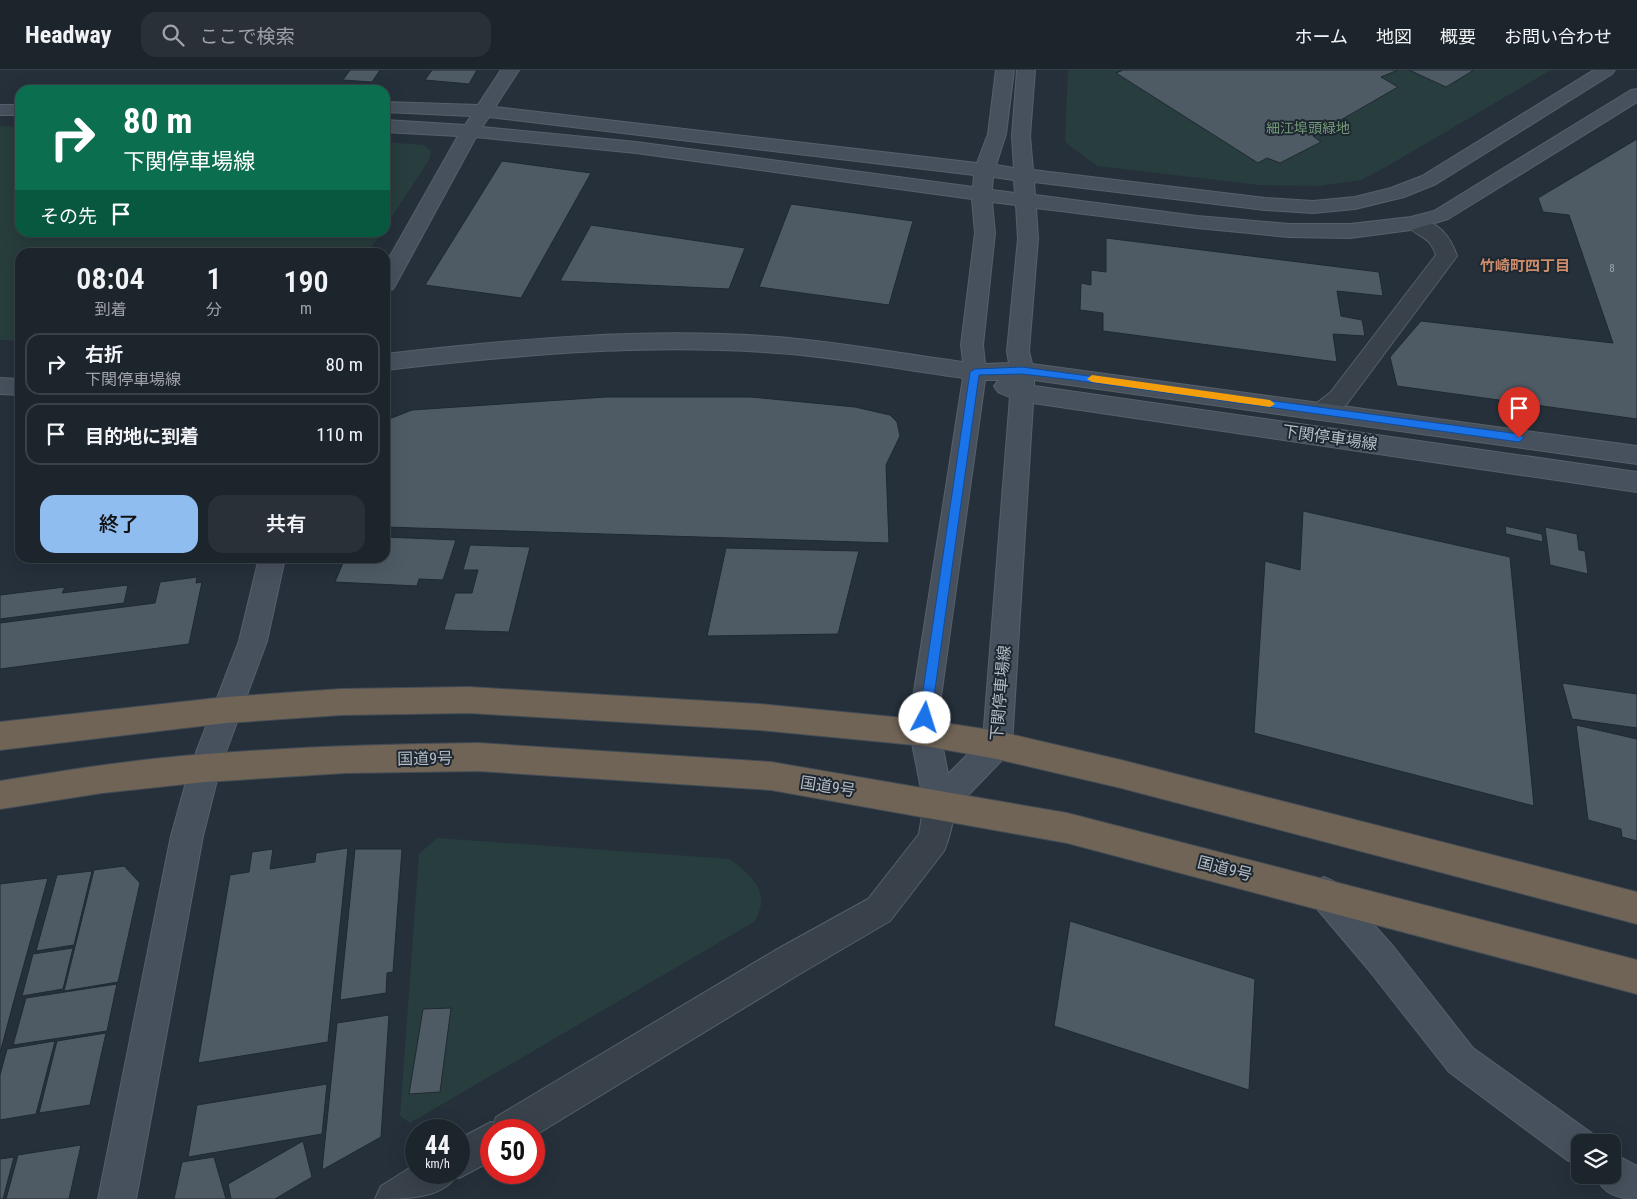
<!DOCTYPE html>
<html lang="ja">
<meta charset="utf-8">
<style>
body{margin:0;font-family:"Roboto Condensed","Noto Sans JP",sans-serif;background:#293038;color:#f1f3f6;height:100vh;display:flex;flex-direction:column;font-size:19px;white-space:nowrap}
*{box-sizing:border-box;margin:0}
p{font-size:16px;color:#a0a4a9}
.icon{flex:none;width:28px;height:28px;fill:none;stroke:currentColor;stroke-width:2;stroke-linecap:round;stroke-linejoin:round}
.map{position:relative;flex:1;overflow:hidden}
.panel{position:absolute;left:15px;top:178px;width:375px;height:315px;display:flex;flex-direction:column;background:#1c242c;border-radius:15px;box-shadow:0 5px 20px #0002,0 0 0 1px #3a4148}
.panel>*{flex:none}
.top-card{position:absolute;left:15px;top:15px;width:375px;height:152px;border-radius:15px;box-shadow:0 5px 20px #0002,0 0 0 1px #3a4148;background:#0b6e4f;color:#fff;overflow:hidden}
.buttons{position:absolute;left:1571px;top:1064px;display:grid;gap:10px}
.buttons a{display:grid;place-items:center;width:50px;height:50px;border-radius:10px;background:#1c242c;box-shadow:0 5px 20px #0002,0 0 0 1px #3a4148;font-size:25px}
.speed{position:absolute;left:405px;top:1049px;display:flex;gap:10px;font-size:25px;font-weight:700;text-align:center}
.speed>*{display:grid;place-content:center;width:65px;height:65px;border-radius:50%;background:#1c242c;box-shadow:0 5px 20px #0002,0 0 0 1px #3a4148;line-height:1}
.speed small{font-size:12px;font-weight:400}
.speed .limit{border:8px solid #d22;background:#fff;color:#111}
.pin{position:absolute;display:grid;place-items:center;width:42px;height:42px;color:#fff;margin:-51px -21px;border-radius:50% 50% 50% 0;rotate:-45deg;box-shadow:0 0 5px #0007}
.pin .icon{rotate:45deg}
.me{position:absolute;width:55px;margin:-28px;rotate:5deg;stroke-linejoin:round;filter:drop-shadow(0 0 4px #0008)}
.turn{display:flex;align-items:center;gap:18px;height:105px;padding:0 25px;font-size:22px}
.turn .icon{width:65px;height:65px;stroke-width:2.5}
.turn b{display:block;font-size:35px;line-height:42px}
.then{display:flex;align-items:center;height:48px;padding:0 25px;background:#0003;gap:10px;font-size:19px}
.eta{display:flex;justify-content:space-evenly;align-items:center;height:85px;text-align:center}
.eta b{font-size:30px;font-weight:600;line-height:35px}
.cta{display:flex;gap:10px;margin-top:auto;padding:10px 25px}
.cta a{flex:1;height:58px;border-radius:15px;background:#90bdef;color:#111;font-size:20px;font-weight:600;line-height:58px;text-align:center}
.cta a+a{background:#293038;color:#f1f3f6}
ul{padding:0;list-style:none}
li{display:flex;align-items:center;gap:15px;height:62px;margin:0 10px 8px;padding:0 15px;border:2px solid #3a4148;border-radius:15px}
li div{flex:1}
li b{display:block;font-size:19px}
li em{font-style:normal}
header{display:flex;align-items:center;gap:30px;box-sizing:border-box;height:70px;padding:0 25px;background:#1c242c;border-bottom:1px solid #3a4148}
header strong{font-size:24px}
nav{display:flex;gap:28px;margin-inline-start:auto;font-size:18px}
.search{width:350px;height:45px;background:#293038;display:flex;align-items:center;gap:12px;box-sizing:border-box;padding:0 18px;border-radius:15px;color:#a0a4a9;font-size:19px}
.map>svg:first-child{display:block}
.green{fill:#283d3d}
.building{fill:#4e5b65;stroke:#202932}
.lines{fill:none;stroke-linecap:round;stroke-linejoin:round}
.street-casing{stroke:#576069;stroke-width:2}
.secondary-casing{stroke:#576069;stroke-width:2}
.highway-casing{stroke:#444d56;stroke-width:2}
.street{fill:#39424b;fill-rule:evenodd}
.secondary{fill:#47515e;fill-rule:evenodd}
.highway{fill:#706456;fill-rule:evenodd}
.route{fill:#1a73e8;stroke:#114b97}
.slow{fill:#f59e0b}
.labels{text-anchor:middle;stroke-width:4;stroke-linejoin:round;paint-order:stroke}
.far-number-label{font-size:11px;fill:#9aa4ae}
.far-park-label{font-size:14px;fill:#749a7a;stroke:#1e2730}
.far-neighbourhood-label{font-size:15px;font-weight:bold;fill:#cc8c6a;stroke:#1e2730}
.street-label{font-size:16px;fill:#b4bdc6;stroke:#1e2730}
</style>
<header>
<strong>Headway</strong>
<div class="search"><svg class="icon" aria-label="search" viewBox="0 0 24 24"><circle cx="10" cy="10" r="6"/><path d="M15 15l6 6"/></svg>ここで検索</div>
<nav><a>ホーム</a><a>地図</a><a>概要</a><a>お問い合わせ</a></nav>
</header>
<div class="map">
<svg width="1637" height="1129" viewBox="0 0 1637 1129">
<rect width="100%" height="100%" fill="#25303b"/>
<path class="green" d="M1068,0H1551L1386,97L1361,110L1318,116L1259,115L1097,96L1065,72Z
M0,56L20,57V162L381,163L368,182H20V271L0,270Z
M385,72L424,75L431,81L429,90L385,157Z
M437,768L730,789C753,807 772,823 754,852L410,1053L400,1046L419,784Z"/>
<path class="building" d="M350,0H380L372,12L343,10Z
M432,0H477L469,14L425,10Z
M1123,0H1398L1381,7L1398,17L1313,66L1321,72L1280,93L1267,88L1258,93L1116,3Z
M1409,0H1474L1446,17Z
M1637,69V349L1397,316L1390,287L1421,251L1613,273L1569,145L1543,142L1538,128Z
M502,91L591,103L521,228L425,215Z
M791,134L913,151L889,235L759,217Z
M591,155L745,178L729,219L560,211Z
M1106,168L1379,202L1383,226L1337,221L1341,246L1362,250L1365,266L1333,264L1337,292L1103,261V243L1080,240L1081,213L1091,215V200L1106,202Z
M606,327H751L855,337L890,345L897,352L900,366L886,395L889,473L385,457V352L389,349L412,340Z
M1303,441L1510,487L1534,736L1254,663L1265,491L1300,500Z
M1505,456L1542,464L1543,472L1506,464Z
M1545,457L1577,464L1579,480L1585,481L1588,504L1550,495Z
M385,467L456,470L443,510L419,509L417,516L335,512L345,488H385Z
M470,475L530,477L509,562L444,560L455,523H472L478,500H463Z
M726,478L859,481L838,564L707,566Z
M197,507L196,513L202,512L189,574L0,599V553L155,533L160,512Z
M128,515L124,533L0,549V525L65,517L62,523Z
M1562,613L1637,624V658L1572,649Z
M1576,655L1637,669V771L1622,767L1621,759L1588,750Z
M348,778L328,972L198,993L230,805L249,802L252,782L273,779L270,799L315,792L316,783Z
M355,779H402L393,902L387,903L386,923L340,930Z
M124,796L140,813L118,912L64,921L94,800Z
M92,801L74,875L36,881L57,805Z
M48,808L16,923L0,983V814Z
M1070,851L1255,909L1249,1020L1054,956Z
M73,878L63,919L22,926L33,884Z
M117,914L107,961L13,975L26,928Z
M451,938L440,1022L409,1024L423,939Z
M389,945L381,1067L322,1100L337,953Z
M106,963L90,1035L39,1043L57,971Z
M55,971L36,1044L0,1050V1005L7,979Z
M327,1014L322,1064L188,1087L197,1035Z
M303,1071L312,1107L275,1129H231L228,1114Z
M81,1075L69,1129H6L18,1085Z
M14,1087L3,1129H0V1089Z
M214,1087L226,1129H174L182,1092Z"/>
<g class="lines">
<g class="street-casing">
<path id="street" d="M1416,147C1439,153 1450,165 1457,186L1346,335C1335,343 1328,352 1314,347L1310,341L1314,335L1330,323L1436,185C1428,162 1416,169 1406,153L1409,148Z
M939,719L950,724C957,741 951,764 944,781L890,851L798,905L534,1066V1060H491V1091L459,1108L455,1107C442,1129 402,1129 375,1129L381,1116L416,1094V1102H459V1069L491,1052L494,1053L496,1047L774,881L868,829L919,764L924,734L928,724Z"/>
</g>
<g class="secondary-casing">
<path id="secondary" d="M501,0H519L495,37L977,93L988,64L996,0H1014L1006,64L996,95L1014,98L1012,66L1017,0H1035L1030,66L1033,100L1265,128L1313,131L1355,127L1391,118L1422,106L1594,0H1615L1612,4L1436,114L1404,127L1355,139L1313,143L1265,140L1034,112L1035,125L1197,146L1289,154H1350L1411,147L1434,141L1631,20L1637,19V32L1448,149L1411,160L1350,168L1289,167L1197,158L1036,138L1038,169L1029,281L1032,294L1637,376V394L1034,310V316L1637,402V422L1033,333L1012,675L1007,685L950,744L939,749L928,744L924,734L910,663L912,634L963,308C902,300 840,287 778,283C647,273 515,285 385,300V284C515,269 647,257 778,267C840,272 902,284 963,292L961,275L975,163L972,129L636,83L476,67L396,214L393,219L385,221V195L458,66L385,62V50L465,55L471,46L385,42V32L478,35ZM489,47L974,105L973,117L636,72L482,57ZM993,107L1014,110L1015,123L992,120ZM992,132L1016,135L1018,169L1007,281L1009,293L985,294L983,275L995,163ZM985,310H999L994,316L998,322L1010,327L983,669L948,704L940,663V634Z
M0,35H20V45H0Z
M0,308L20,309V325L0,324Z
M259,488H285L267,571L220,698L203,766L136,1129H98L171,766L190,698L239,571Z
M1324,807L1335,812L1392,875L1473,978L1593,1064L1596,1072H1580V1095L1567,1090L1449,1002L1368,899L1313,834L1308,823L1313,812Z
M1612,1083L1637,1096V1129C1618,1129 1603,1124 1595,1105H1612Z"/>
</g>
<g class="highway-casing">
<path id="highway" d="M469,617L759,634L925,650L997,661L1121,690L1637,822V854L1121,718L997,689L925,676L759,660L469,643L341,645L226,653L0,680V652L226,627L341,619Z
M478,673L771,692L1067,743L1637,890V924L1067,773L771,720L478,701L345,703L205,712L102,723L0,739V711C68,700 137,689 206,684C297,677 387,674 478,673Z"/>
</g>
<use href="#street" class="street"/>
<use href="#secondary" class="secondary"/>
<use href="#highway" class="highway"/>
</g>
<path class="route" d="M1022,297L1519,364L1524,368L1519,372L1074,310L1022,304L979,305L931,648L925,654L919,648L970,302L975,299Z"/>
<path class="slow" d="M1092,305L1270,330L1275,334L1270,337L1092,312L1087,309Z"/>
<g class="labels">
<g class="far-number-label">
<text x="1612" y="202">8</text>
</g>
<g class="far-park-label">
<text x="1308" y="63">細江埠頭緑地</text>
</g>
<g class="far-neighbourhood-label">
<text x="1525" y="201">竹崎町四丁目</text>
</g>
<g class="street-label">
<text transform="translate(1330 367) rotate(8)" y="6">下関停車場線</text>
<text transform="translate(1000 623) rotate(-85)" y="6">下関停車場線</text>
<text transform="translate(425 688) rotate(-1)" y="6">国道9号</text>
<text transform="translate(828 716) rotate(9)" y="6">国道9号</text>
<text transform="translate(1225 798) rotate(14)" y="6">国道9号</text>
</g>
</g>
</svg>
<div class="buttons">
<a><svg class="icon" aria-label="layers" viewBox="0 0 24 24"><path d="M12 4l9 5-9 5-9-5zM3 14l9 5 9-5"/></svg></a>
</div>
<div class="speed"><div>44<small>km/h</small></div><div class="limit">50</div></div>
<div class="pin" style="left:1519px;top:368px;background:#d93025"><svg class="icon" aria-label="arrive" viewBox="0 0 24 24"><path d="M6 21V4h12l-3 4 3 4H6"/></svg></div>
<svg class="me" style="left:925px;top:648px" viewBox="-20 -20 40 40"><circle r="19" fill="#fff"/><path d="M0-13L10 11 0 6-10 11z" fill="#1a73e8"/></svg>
<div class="top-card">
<div class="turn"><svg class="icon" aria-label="right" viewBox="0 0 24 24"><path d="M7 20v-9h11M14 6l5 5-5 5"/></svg><div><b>80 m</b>下関停車場線</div></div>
<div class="then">その先<svg class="icon" aria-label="arrive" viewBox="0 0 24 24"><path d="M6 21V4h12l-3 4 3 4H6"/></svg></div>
</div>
<section class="panel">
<div class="eta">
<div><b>08:04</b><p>到着</p></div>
<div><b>1</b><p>分</p></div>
<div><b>190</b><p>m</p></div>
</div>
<ul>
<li><svg class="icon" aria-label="right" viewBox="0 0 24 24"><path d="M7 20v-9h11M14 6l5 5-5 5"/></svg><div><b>右折</b><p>下関停車場線</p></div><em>80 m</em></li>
<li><svg class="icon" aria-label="arrive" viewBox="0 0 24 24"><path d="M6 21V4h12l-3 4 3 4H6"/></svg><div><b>目的地に到着</b></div><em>110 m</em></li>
</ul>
<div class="cta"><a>終了</a><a>共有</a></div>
</section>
</div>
